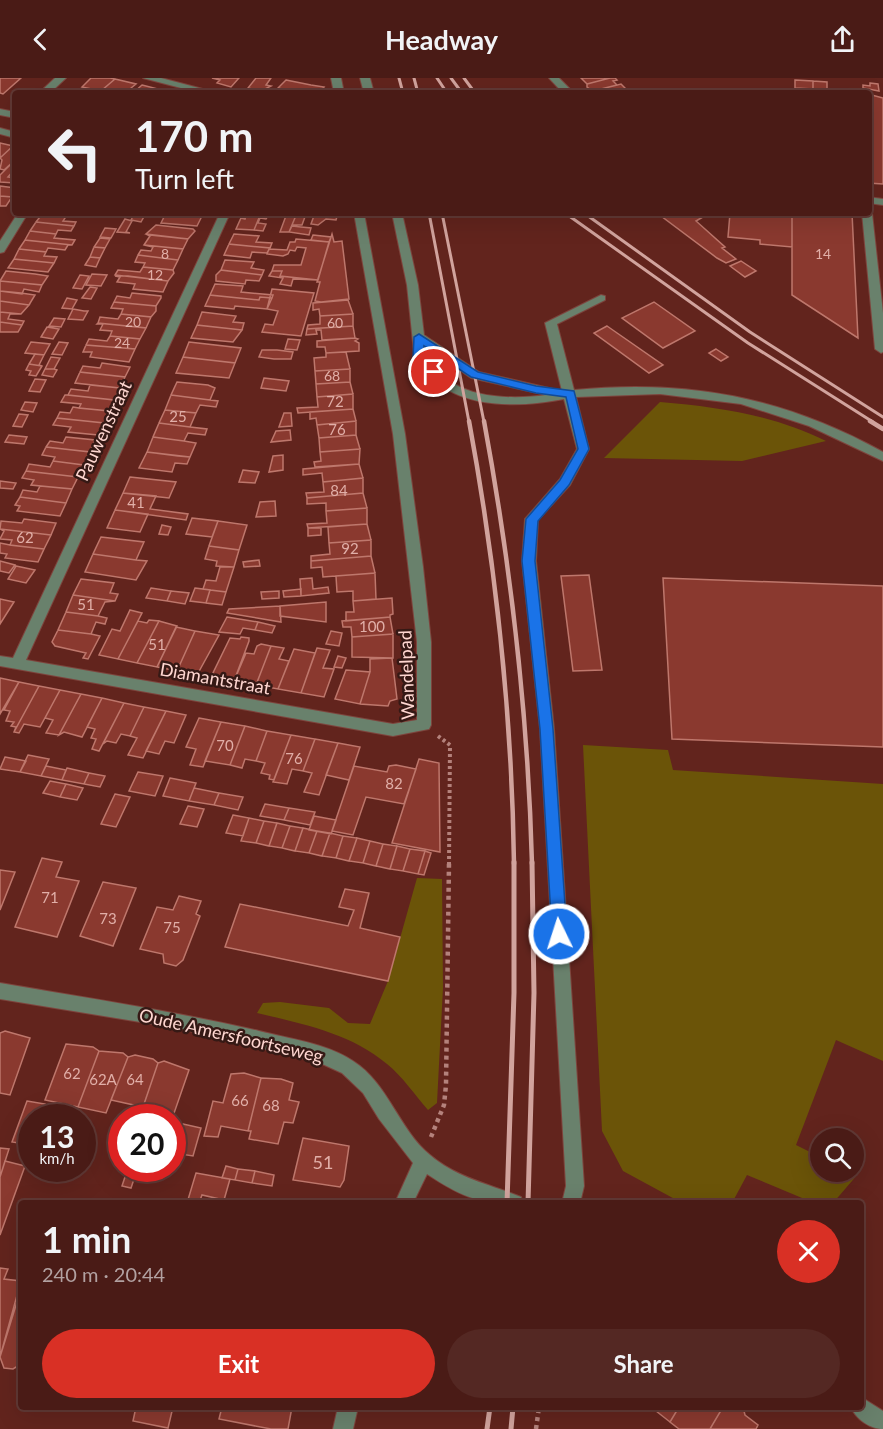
<!DOCTYPE html>
<meta charset="utf-8">
<style>
body{margin:0;font-family:Lato,sans-serif;background:#542823;color:#f1f3f6;height:100vh;display:flex;flex-direction:column;font-size:22px;white-space:nowrap}
*{box-sizing:border-box;margin:0}
p{font-size:20px;color:#b2a1a1}
.icon{flex:none;width:33px;height:33px;fill:none;stroke:currentColor;stroke-width:2;stroke-linecap:round;stroke-linejoin:round}
.map{position:relative;flex:1;overflow:hidden}
.sheet{position:absolute;left:18px;top:1122px;width:846px;height:210px;display:flex;flex-direction:column;background:#4a1b16;border-radius:6px;box-shadow:0 6px 24px #0002,0 0 0 2px #613935}
.sheet>*{flex:none}
.banner{position:absolute;left:12px;top:12px;width:860px;height:126px;border-radius:6px;box-shadow:0 6px 24px #0002,0 0 0 2px #613935;background:#4a1b16;color:#f1f3f6;overflow:hidden}
.fabs{position:absolute;left:810px;top:1050px;display:grid;gap:12px}
.fabs a{display:grid;place-items:center;width:54px;height:54px;border-radius:50%;background:#4a1b16;box-shadow:0 6px 24px #0002,0 0 0 2px #613935;font-size:30px}
.speed{position:absolute;left:18px;top:1026px;display:flex;gap:12px;font-size:30px;font-weight:700;text-align:center}
.speed>*{display:grid;place-content:center;width:78px;height:78px;border-radius:50%;background:#4a1b16;box-shadow:0 6px 24px #0002,0 0 0 2px #613935;line-height:1}
.speed small{font-size:15px;font-weight:400}
.speed .limit{border:9px solid #d22;background:#fff;color:#111}
.pin{position:absolute;display:grid;place-items:center;width:51px;height:51px;color:#fff;margin:-26px;border:3px solid #fff;border-radius:50%;box-shadow:0 2px 6px #0007}
.me{position:absolute;width:66px;margin:-33px;rotate:356deg;stroke-linejoin:round;filter:drop-shadow(0 0 4px #0008)}
.turn{display:flex;align-items:center;gap:21px;height:126px;padding:0 24px;font-size:27px}
.turn .icon{width:78px;height:78px;stroke-width:2.5}
.turn b{display:block;font-size:42px;line-height:51px}
.round{display:grid;place-items:center;flex:none;width:63px;height:63px;border-radius:32px;background:#542823}
.headline{display:flex;align-items:center;justify-content:space-between;height:102px;padding:0 24px}
h1{font-size:36px;font-weight:700;line-height:45px}
.primary-button{display:flex;gap:12px;margin-top:auto;padding:12px 24px}
.primary-button a{flex:1;height:69px;border-radius:36px;background:#d93025;color:#fff;font-size:24px;font-weight:700;line-height:69px;text-align:center}
.primary-button a+a{background:#542823;color:#f1f3f6}
header{display:flex;justify-content:space-between;align-items:center;height:78px;padding:0 24px;background:#4a1b16;font-size:27px;font-weight:700}
.map>svg:first-child{display:block}
.green{fill:#6b5408}
.building{fill:#8a392f;stroke:#be776c;stroke-width:1.5}
.lines{fill:none;stroke-linecap:round;stroke-linejoin:round}
.minor-casing{stroke:#7e443d;stroke-width:2}
.path-far1{stroke:#b4827c;stroke-width:4;stroke-dasharray:3 3;stroke-linecap:butt}
.path{stroke:#b4827c;stroke-width:4.5;stroke-dasharray:4 4;stroke-linecap:butt}
.minor{fill:#69816c;fill-rule:evenodd}
.rail-far2{stroke:#d1a39d;stroke-width:3}
.rail-far1{stroke:#d1a39d;stroke-width:4.5}
.rail{stroke:#d1a39d;stroke-width:5}
.route{fill:#1a73e8;stroke:#114b97;stroke-width:1.5}
.labels{text-anchor:middle;stroke-width:5;stroke-linejoin:round;paint-order:stroke}
.far-number-label{font-size:14px;fill:#e1afa8}
.number-label{font-size:15px;fill:#e1afa8}
.street-label{font-size:18px;fill:#fed6d0;stroke:#351915}
.near-number-label{font-size:18px;fill:#e1afa8}
</style>
<header><svg class="icon" aria-label="back" viewBox="0 0 24 24"><path d="M15 5l-7 7 7 7"/></svg>Headway<svg class="icon" aria-label="share" viewBox="0 0 24 24"><path d="M12 15V3M7 8l5-5 5 5M5 13v7h14v-7"/></svg></header>
<div class="map">
<svg width="883" height="1351" viewBox="0 0 883 1351">
<rect width="100%" height="100%" fill="#62241d"/>
<path class="green" d="M660,324C719,329 773,337 826,363L742,383L604,380Z
M583,667L668,672L673,692L883,706V983L836,962L796,1067L820,1079V1094H852L858,1096L833,1125H814L747,1097L732,1125H682L623,1093L602,1053Z
M417,800L442,801L443,910L437,1025L428,1032C415,1017 402,998 387,986C350,955 303,946 257,935L263,925L280,924L329,930L348,945L370,946L388,903Z"/>
<path class="building" d="M0,0H21L3,16L0,15Z
M91,0H110L115,1L101,13L82,9Z
M212,0H239L231,9L217,5L220,2Z
M256,0H271L266,7L271,8L261,13L248,10Z
M581,0H610L587,6Z
M610,0H615L617,2L613,3L617,7L593,13L587,9V6Z
M115,1L136,6L125,15L101,13Z
M286,2L311,7L324,9L319,15H301L278,10Z
M795,2L813,3V11L795,10Z
M813,3L827,4V12L813,11Z
M870,5L878,6L879,13L863,10V7L870,8Z
M621,6L628,13L620,15L593,13Z
M142,7L162,12L158,15H133Z
M795,10L832,12V15H795Z
M868,16L883,20V106L868,105Z
M0,65L13,68L0,80Z
M13,68H15V82L4,92L0,91L2,82L0,80Z
M15,82V91L8,99L15,100V105L0,104V97Z
M0,108L15,110V114L12,119L0,118Z
M0,118L12,119L6,128H0Z
M43,135L67,137L63,143L76,144L74,148L36,144Z
M135,135H146L141,144L131,142Z
M166,135H172L202,138L197,148L161,145Z
M247,135H261L254,152L236,151L241,140L245,141Z
M261,135H270L266,141L260,140L258,145L266,146L263,153L254,152Z
M287,135H297L289,154H280Z
M297,135H315L306,136L302,147H292Z
M315,135H338L336,142L326,141L318,147L311,146Z
M657,135H710L696,143L725,169L722,170L736,181L726,185L717,180Z
M730,135H792V169L760,166V162L728,159Z
M792,135H852L858,260L792,217Z
M125,141L132,143L126,154L130,155L117,154Z
M36,144L74,148L71,153L58,152L56,156L30,153Z
M156,147L193,151L195,153L188,161L146,156Z
M292,148L301,149L311,150L309,157L289,154Z
M105,150L116,151L111,160L100,159Z
M30,153L56,156L54,160L75,162L72,167L25,162Z
M146,156L150,157L188,161L183,171L144,167L150,158Z
M234,156L259,158L256,164L272,165L270,170L229,166Z
M332,156L334,164L342,163L349,221L321,224L315,223L320,204H317Z
M313,157L331,159L329,164L311,162Z
M100,160L110,161L105,170L94,169Z
M296,161L329,164L318,202L280,198L282,193H272L274,187H301L306,170L297,169L295,173L290,172L288,176L283,178L267,176L269,171L287,172L290,164H295Z
M25,162L72,167H68L65,172L48,170L46,174L19,171Z
M229,166L270,170L267,175L252,174L250,180L224,177Z
M144,167L183,171L178,182L138,177L141,172L151,173L153,169Z
M94,169L105,170L100,180L90,179Z
M19,171L46,174L44,178L57,179L54,185L14,181Z
M138,177L178,182L173,192L143,189L145,185L135,184Z
M90,179L100,180L96,189L85,187Z
M14,181L54,185L48,194L8,190Z
M225,182L254,184L251,190L264,192L262,197L221,192Z
M741,183L756,193L745,199L730,188Z
M143,189L173,192L174,195L168,203L115,197L118,192L140,194Z
M221,192L262,197L259,203L246,202L245,206L216,203V197Z
M6,193L35,196L48,198L42,207L0,203Z
M272,193H282L280,198L318,202L293,201L291,208L280,206L283,200L269,198Z
M92,196L107,197L101,208L86,207Z
M80,197L89,198L82,211L73,210Z
M115,198H128L168,203L163,214L133,211L135,206L117,204L120,199Z
M0,203L42,207L39,214L24,211L22,216L0,213Z
M215,206L243,208L241,214L273,217L272,220L260,219L259,222L210,217Z
M90,209L97,210L91,221L82,220Z
M272,211L314,215L301,258L262,254L265,246L273,247L278,233L267,231Z
M0,213L21,215L35,217L29,227L0,223Z
M132,215L161,218V220L156,228L114,224L117,218L130,220Z
M210,217L259,222L260,219L272,220L267,231L235,228L234,231L205,228Z
M67,220L77,222L72,231L62,230Z
M348,222L353,236L320,238L319,231L313,232V225Z
M0,223L29,227L21,236L0,234Z
M114,224L156,228V233L151,239L121,236L123,231L111,230Z
M654,224L695,253L663,270L622,240Z
M73,231L84,233H88L83,242L68,241Z
M0,234L21,236H10L8,241L24,243L22,247L0,244Z
M202,234L236,238L233,244L244,245L242,252L197,247Z
M121,236L151,239L146,250L98,245L100,239L118,241Z
M353,236V248L307,251L308,247L320,246V238Z
M54,240L65,241L61,249L49,248Z
M0,244L22,247L18,254H0Z
M97,246L98,245L146,250L140,261L110,258L112,253L100,252L103,246Z
M197,247L242,252L233,264L191,260Z
M353,248L355,260L322,262L321,252H316L317,256L306,257L307,251Z
M607,248L663,287L649,295L594,255Z
M47,249L59,251L53,261L41,259Z
M110,258L140,261L135,271L86,267L89,261L107,263Z
M355,260L358,261L355,263L359,265V273L326,275L325,269H317V263Z
M288,261L300,262L297,272L285,271Z
M31,264L50,266L44,277L25,275Z
M59,264L68,265L62,277L52,276Z
M189,264L241,270L235,285L183,279Z
M86,267L135,271L129,284L90,279L92,274H83Z
M716,271L728,279L721,283L709,275Z
M262,272H277L293,274L291,281H274L259,279Z
M346,274L350,291L315,293L314,280L326,279V275Z
M35,276L44,277L39,287L42,288L29,286Z
M51,279L60,280L54,291H45Z
M183,279L235,285L229,300L176,295Z
M102,285L130,289L125,299L80,294L83,288L100,290Z
M29,286L42,288L36,298L29,297L31,293L26,292Z
M45,291H54L57,292L53,299L42,297Z
M350,291V304L316,306L315,293Z
M80,294L125,299L120,310L75,305Z
M264,300L289,303L286,313L261,310Z
M35,301L46,302L40,314L29,313Z
M177,304L208,307L215,310L210,322L171,317Z
M350,304L353,316L317,319L316,306Z
M90,307L120,310L114,322L68,317L71,311L88,313Z
M353,316V331L298,335L297,330L318,329L317,319Z
M65,317H68L114,322L109,333L79,330L81,326L61,324Z
M171,317L202,321L218,323L216,329L200,327L196,335L165,332Z
M25,324L37,325L33,334L21,332Z
M73,329L79,330L109,333L104,345L57,340L60,334L70,335Z
M353,331L356,343L317,347L316,340L310,341V334Z
M165,332L196,335L190,349L159,345Z
M284,335H291L292,348L279,349Z
M19,336L28,337L22,349L13,348Z
M57,340L104,345L103,351L98,357L68,354L71,349L53,347Z
M356,343V357L319,360L317,347Z
M159,345L190,349L207,351L205,357L188,355L184,363L153,359Z
M290,352L291,362L271,364L276,353Z
M9,357L27,359L24,366L5,364Z
M356,357L360,371L320,374L319,360Z
M66,359L95,362L90,374L46,369L50,363L63,365Z
M153,359L184,363L196,365L190,379L147,374Z
M46,369L90,374L84,387L53,383L55,379L42,377Z
M360,371L359,386L315,389L314,384L321,383L320,374Z
M147,374L178,378L190,379L187,386L175,385L172,394L139,390Z
M283,377V392L269,394L273,378Z
M53,383L84,387L78,399L26,393L29,386L50,389Z
M359,386L363,400L323,404L322,395L303,397V391Z
M243,392L259,394L255,405L239,404Z
M26,393L78,399L72,411L31,407L34,402L22,400Z
M130,399L176,404L169,420L123,415Z
M363,400V415L307,420L306,415L324,414L323,404Z
M0,403L16,405L13,411L0,410Z
M40,408L72,411L66,425L20,419L23,412L37,414Z
M123,415L156,418L150,431L188,436L186,442L115,432Z
M363,415L367,430L326,433V425L307,426V420Z
M20,419L66,425L60,438L17,433L20,428L15,427Z
M275,423L276,438L256,439L260,424Z
M367,430V446L308,450L307,446L327,445L326,433Z
M115,432L148,436L140,454L107,450Z
M192,440L218,443L212,459L186,456Z
M24,441L56,445L51,457L0,451L1,443L22,445Z
M218,443L247,447L239,472L209,468Z
M367,446L371,462L329,465L328,449Z
M162,447L171,449L168,457L159,456Z
M308,450H321V457L308,458Z
M0,451L51,457L44,471L10,467L12,462L0,461L4,453Z
M101,459L144,464L136,482L93,476Z
M371,462V478L311,483V478L330,476L329,465Z
M0,465L10,467L44,471L38,484L5,480L7,476L0,475Z
M209,468L239,472L234,489L216,488L217,483L205,481Z
M93,476L136,482L147,483L136,502L85,494Z
M371,478L375,495L323,499L322,489L311,490V483Z
M259,482L260,488L244,489L243,484Z
M0,483L15,487L9,495L0,493Z
M16,488L35,492L26,505L8,501Z
M220,489H234L226,514L203,511L206,502L216,503Z
M375,495L376,521L353,523V513L337,514L336,498Z
M589,497L602,592L573,593L561,498Z
M312,500L313,511L328,509L329,515L301,518L300,501Z
M663,500L883,508V669L672,661Z
M81,501L114,505L110,515L118,516L115,523L73,517Z
M151,510L171,513L167,523L146,520Z
M195,510L210,512L206,525L190,523Z
M301,511V518L284,519L283,513Z
M210,512L226,514L222,527L206,525Z
M171,513L189,515L185,526L167,523Z
M279,513V520L262,521L261,514Z
M73,517L115,523L105,524L98,538L66,534Z
M392,520L393,536L390,537V539L346,543V534H354L353,523Z
M0,521L14,524L0,546Z
M326,524V544L280,538V528Z
M280,528L281,544L227,535L229,531Z
M130,532L142,535L118,581L99,577L112,551L120,553Z
M66,534L98,538L107,540L105,546L96,544L91,556L58,552Z
M227,539L258,544L255,552L243,550L240,556L219,554Z
M390,539L393,556L352,559L351,549H343L342,543Z
M149,542L159,543L137,585L118,581L138,543L147,545Z
M159,543L177,548L157,589L137,585Z
M258,544L275,548L272,555L255,552Z
M176,549L195,553L177,593L157,589Z
M58,552L91,556L100,558L88,581L83,580L86,575L55,568L52,564Z
M195,553L219,557L197,597L177,593Z
M331,553L342,555L339,568L326,566Z
M393,556V580L352,579V559Z
M241,559L249,560V563L234,603L211,599L230,560L240,561Z
M261,566L271,568L256,607L234,603L246,575L254,576L257,568Z
M271,568L284,570L279,581L289,583L278,611L256,607Z
M317,570L330,572L323,590L334,591L324,619L301,615Z
M294,571L315,575L301,615L278,611Z
M338,578L346,580L342,590L334,589Z
M392,580L397,621L390,623L388,628L360,626L370,594V581Z
M346,592L370,594L360,626L335,621Z
M0,600L19,604L0,636Z
M19,604L39,608L14,654L16,649L11,648L14,644L6,643L10,633L4,632Z
M39,608L60,612L40,649L24,646L19,655L14,654Z
M60,612L81,616L59,657L46,655L53,642L45,640Z
M81,616L102,620L82,659L64,654L59,657Z
M102,620L124,625L99,673L92,671L96,661L91,660L95,651L87,649Z
M124,625L144,629L130,658L121,656L116,665L107,663L103,666Z
M144,629L166,633L143,680L128,677L137,660L130,658Z
M166,633L186,637L174,665L165,663L159,676L146,673Z
M199,640L221,644L203,689L190,687L196,671L186,669Z
M221,644L245,648L230,687L205,683Z
M245,648L267,653L256,683L245,681L242,690L230,687Z
M267,653L291,657L274,702L269,701L270,697L261,695L265,685L256,683Z
M291,657L315,661L303,693L292,691L287,706L273,704Z
M315,661L338,665L319,717L304,714L312,695L303,693Z
M338,665L360,669L349,702L326,697Z
M28,677L49,681L41,698L20,694Z
M5,679L26,683L20,694L0,691Z
M419,681L439,685L440,774L392,765Z
M396,687L416,691L404,726L366,719L353,757L332,753L354,688L387,694L389,688Z
M46,688L66,692L62,702L41,698Z
M67,690L89,695L84,706L62,702Z
M138,694L163,698L155,718L129,713Z
M89,695L105,698L100,709L84,706Z
M170,700L196,705L189,723L163,718Z
M50,703L66,706L60,719L43,715Z
M66,706L83,710L77,722L60,719Z
M194,710L219,715L214,727L189,723Z
M219,715L243,719L238,732L214,727Z
M115,716L130,719L116,749L101,746Z
M265,726L289,730L284,742L260,738Z
M188,728L204,731L197,749L180,746Z
M289,730L315,734L310,747L284,742Z
M233,737L249,740L243,758L226,755Z
M314,738L336,742L331,756L309,752Z
M249,740L264,743L256,765L241,763Z
M264,743L277,745L269,768L256,765Z
M277,745L290,748L282,770L269,768Z
M290,748L303,750L295,773L282,770Z
M303,750L317,753L309,775L295,773Z
M317,753L330,755L322,778L309,775Z
M330,755L343,758L336,780L322,778Z
M343,758L357,760L349,783L336,780Z
M357,760L370,763L363,785L349,783Z
M370,763L383,766L376,788L363,785Z
M383,766L397,768L390,791L376,788Z
M397,768L410,771L403,793L390,791Z
M410,771L425,773L418,796L403,793Z
M425,773L431,775L424,797L418,796Z
M42,780L62,784L56,799L79,803L57,859L15,849Z
M0,792L15,794L0,832Z
M103,804L136,810L113,868L80,858Z
M345,811L369,815L360,850L400,859L388,903L225,869L240,826L348,848L354,832L339,829Z
M179,818L201,823L196,836L200,838L183,882L176,888L164,885L163,876L140,871L157,829L173,832Z
M5,953L30,960L10,1017L0,1015V955Z
M66,966L93,969L99,973L78,1029L45,1022Z
M99,973L123,975L128,979L106,1035L78,1029Z
M135,977L153,981L158,985L143,1029L111,1022L128,979Z
M164,983L189,992L172,1041L158,1040L160,1032L143,1029L158,985Z
M244,995L261,1000L248,1053L221,1048L218,1059L204,1058L213,1023L223,1025L231,996Z
M261,1000L281,1001L293,1005L289,1022L299,1024L293,1045L284,1044L278,1066L249,1061L251,1053H248Z
M27,1023L45,1026L40,1040H32L31,1067L12,1064Z
M183,1046L201,1050L193,1078L174,1075Z
M303,1060L349,1068L344,1102L340,1109L293,1102Z
M0,1070L9,1071L0,1099Z
M5,1083L25,1088L0,1157V1099Z
M226,1088L238,1091L235,1102L222,1100Z
M238,1091L255,1093L252,1105L235,1102Z
M255,1093L274,1097L272,1108L252,1105Z
M196,1095L230,1101L224,1122L202,1117L199,1125H187Z
M125,1099L134,1101L131,1110L122,1108Z
M0,1190L8,1191L4,1201L21,1203L0,1279Z
M21,1211V1286L13,1291L4,1290L0,1279Z
M136,1329H173L168,1350L133,1343Z
M222,1329H292L288,1351H271L219,1341Z
M651,1329H679L670,1344Z
M679,1329H723L710,1351H679L670,1344Z
M723,1329H743L745,1337L758,1347L756,1351H710Z"/>
<g class="lines">
<g class="minor-casing">
<path id="minor" d="M55,0H66L50,15H39Z
M143,0H161L218,15H200Z
M331,0H341L344,15H334Z
M360,0H370L374,15H364Z
M549,0H559L574,15H563Z
M0,31L15,34V40L0,37Z
M0,50L15,54V60L0,56Z
M868,119L883,121V127L868,125Z
M868,132L872,135L883,235V274L881,275L875,271L862,135H868Z
M18,135H28L4,174L0,175V163Z
M220,135H230L26,582L393,646L417,642V564L393,356L354,135H364L405,356L423,489L431,564V647L429,651L393,658L0,588V578L13,580Z
M392,135H402L418,207L424,257L479,294L562,313L545,245L601,217L605,218V222L557,246L574,312C688,301 783,319 883,374V383L809,348L741,326L660,316L576,319L589,371L570,407L538,442L536,483L554,651L584,1108L580,1125H562L566,1108L540,651L522,483L525,441L560,401L577,371L564,321C528,328 480,331 446,311C435,304 425,292 415,284L407,207ZM425,268L471,300L546,317C518,321 478,321 453,305C443,298 434,288 425,280Z
M0,905C87,920 173,933 259,953C290,961 326,965 353,983C388,1005 399,1052 430,1077C457,1100 489,1106 521,1119L523,1125C477,1125 465,1121 427,1096L413,1125H395L413,1085L379,1041L363,1015L342,995L318,984L177,950L0,921Z
M861,1319L883,1333V1351C870,1351 856,1341 851,1329H861Z
M338,1329H358L353,1351H333Z"/>
</g>
<path class="path-far1" d="M438,658L450,667L449,786"/>
<path class="path" d="M431,1059L444,1027L446,1007L449,784
M536,1351L539,1329"/>
<use href="#minor" class="minor"/>
<path class="rail-far2" d="M399,0L403,15
M414,0L418,15
M437,0L447,15
M451,0L462,15
M464,0L475,15
M429,135L469,344
M442,135L484,344
M565,135L748,265L873,344
M584,135L750,254L883,339"/>
<path class="rail-far1" d="M469,343C496,489 512,637 514,786
M484,343C511,489 528,637 532,786
M870,343L883,351"/>
<path class="rail" d="M507,1125L514,915V784
M528,1125L534,915L532,784
M487,1351L490,1329
M511,1351L513,1329"/>
</g>
<path class="route" d="M419,256L478,294L536,308L574,313L589,371L569,407L538,443L535,483L553,651L567,856L559,863L552,856L540,651L522,483L526,441L560,402L578,371L566,319L536,315L471,299L424,268V280L440,294L431,297L413,281L414,259Z"/>
<g class="labels">
<g class="far-number-label">
<text x="165" y="181">8</text>
<text x="823" y="181">14</text>
<text x="155" y="202">12</text>
<text x="133" y="249">20</text>
<text x="335" y="250">60</text>
<text x="122" y="270">24</text>
<text x="332" y="303">68</text>
</g>
<g class="number-label">
<text x="335" y="329">72</text>
<text x="178" y="344">25</text>
<text x="337" y="357">76</text>
<text x="339" y="418">84</text>
<text x="136" y="430">41</text>
<text x="25" y="465">62</text>
<text x="350" y="476">92</text>
<text x="86" y="532">51</text>
<text x="372" y="554">100</text>
<text x="157" y="572">51</text>
<text x="225" y="673">70</text>
<text x="294" y="686">76</text>
<text x="394" y="711">82</text>
<text x="50" y="825">71</text>
<text x="108" y="846">73</text>
<text x="172" y="855">75</text>
<text x="72" y="1001">62</text>
<text x="103" y="1007">62A</text>
<text x="135" y="1007">64</text>
<text x="240" y="1028">66</text>
<text x="271" y="1033">68</text>
</g>
<g class="street-label">
<text transform="translate(104 353) rotate(-65)" y="6">Pauwenstraat</text>
<text transform="translate(407 597) rotate(-92)" y="6">Wandelpad</text>
<text transform="translate(215 601) rotate(10)" y="6">Diamantstraat</text>
<text transform="translate(231 958) rotate(13)" y="6">Oude Amersfoortseweg</text>
</g>
<g class="near-number-label">
<text x="323" y="1091">51</text>
</g>
</g>
</svg>
<div class="fabs">
<a><svg class="icon" aria-label="search" viewBox="0 0 24 24"><circle cx="10" cy="10" r="6"/><path d="M15 15l6 6"/></svg></a>
</div>
<div class="speed"><div>13<small>km/h</small></div><div class="limit">20</div></div>
<div class="pin" style="left:434px;top:294px;background:#d93025"><svg class="icon" aria-label="arrive" viewBox="0 0 24 24"><path d="M6 21V4h12l-3 4 3 4H6"/></svg></div>
<svg class="me" style="left:559px;top:856px" viewBox="-20 -20 40 40"><circle r="17" fill="#1a73e8" stroke="#fff" stroke-width="3"/><path d="M0-11L8 9 0 5-8 9z" fill="#fff"/></svg>
<div class="banner">
<div class="turn"><svg class="icon" aria-label="left" viewBox="0 0 24 24"><path d="M17 20v-9H6M10 6l-5 5 5 5"/></svg><div><b>170 m</b>Turn left</div></div>
</div>
<section class="sheet">
<div class="headline"><div><h1>1 min</h1><p>240 m · 20:44</p></div><a class="round" style="background:#d93025;color:#fff"><svg class="icon" aria-label="close" viewBox="0 0 24 24"><path d="M6 6l12 12M18 6L6 18"/></svg></a></div>
<div class="primary-button"><a>Exit</a><a>Share</a></div>
</section>
</div>
